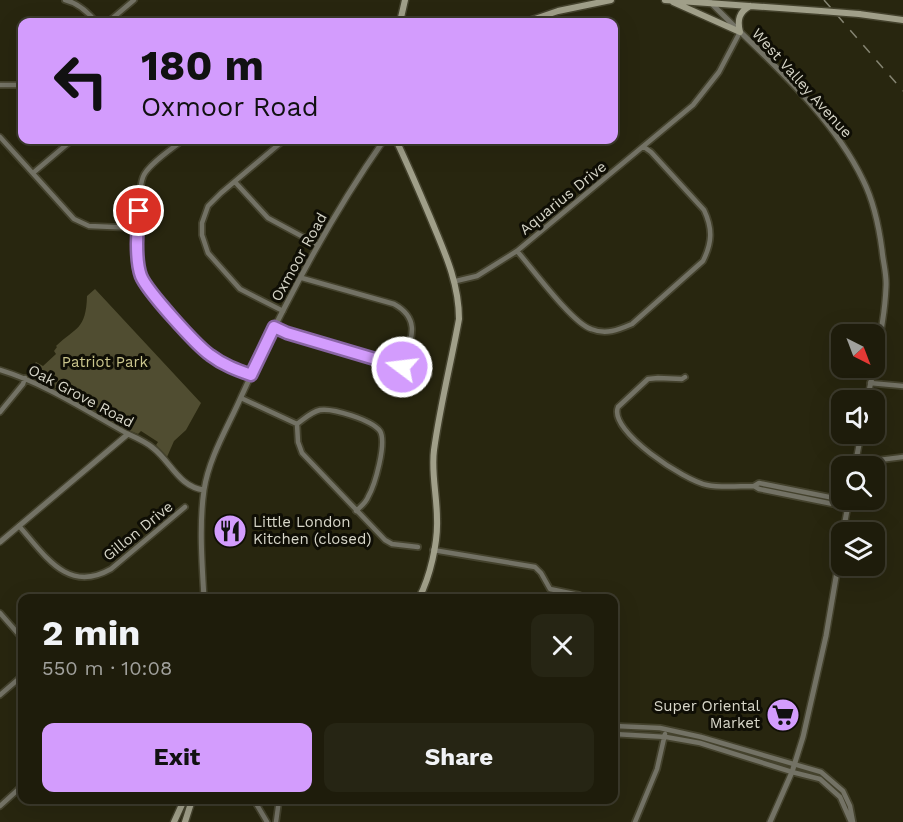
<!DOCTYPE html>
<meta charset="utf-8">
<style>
body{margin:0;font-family:"Work Sans",sans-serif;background:#262514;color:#f1f3f6;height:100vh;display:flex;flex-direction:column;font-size:22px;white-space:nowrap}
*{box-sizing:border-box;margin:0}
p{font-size:20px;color:#a1a19d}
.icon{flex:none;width:33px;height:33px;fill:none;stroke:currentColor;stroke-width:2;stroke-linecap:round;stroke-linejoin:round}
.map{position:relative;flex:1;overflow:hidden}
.drawer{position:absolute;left:18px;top:594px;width:600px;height:210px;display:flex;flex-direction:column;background:#1e1c0b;border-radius:12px;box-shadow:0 6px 24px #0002,0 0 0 2px #3c3a2c}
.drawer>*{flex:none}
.guide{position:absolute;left:18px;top:18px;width:600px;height:126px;border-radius:12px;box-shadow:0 6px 24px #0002,0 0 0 2px #3c3a2c;background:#d39cfd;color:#111;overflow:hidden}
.needle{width:39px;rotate:138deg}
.controls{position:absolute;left:831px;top:324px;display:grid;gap:12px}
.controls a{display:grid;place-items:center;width:54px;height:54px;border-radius:12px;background:#1e1c0b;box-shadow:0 6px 24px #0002,0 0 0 2px #3c3a2c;font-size:30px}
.pin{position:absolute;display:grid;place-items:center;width:51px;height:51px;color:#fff;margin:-26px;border:3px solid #fff;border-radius:50%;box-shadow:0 2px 6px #0007}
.me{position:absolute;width:66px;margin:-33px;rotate:285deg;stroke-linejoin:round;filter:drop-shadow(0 0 4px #0008)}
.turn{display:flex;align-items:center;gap:21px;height:126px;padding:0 24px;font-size:27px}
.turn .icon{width:78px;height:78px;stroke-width:2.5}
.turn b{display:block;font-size:42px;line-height:51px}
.round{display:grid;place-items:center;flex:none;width:63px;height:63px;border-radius:12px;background:#262514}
.summary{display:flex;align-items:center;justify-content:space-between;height:102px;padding:0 24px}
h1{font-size:36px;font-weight:700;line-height:45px}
.cta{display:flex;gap:12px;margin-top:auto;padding:12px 24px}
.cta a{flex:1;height:69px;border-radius:12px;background:#d39cfd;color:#111;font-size:24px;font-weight:700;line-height:69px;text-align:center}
.cta a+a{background:#262514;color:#f1f3f6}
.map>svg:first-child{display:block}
.green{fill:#504d31}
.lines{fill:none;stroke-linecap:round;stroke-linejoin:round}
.minor-casing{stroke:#44422d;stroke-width:8}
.tertiary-casing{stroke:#44422d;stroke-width:8}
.secondary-casing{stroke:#44422d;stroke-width:9}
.minor{stroke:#737265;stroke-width:4.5}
.tertiary{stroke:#737265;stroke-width:5}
.secondary{stroke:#a09f89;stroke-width:6}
.rail{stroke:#858472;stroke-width:1.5;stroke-dasharray:10 10;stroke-linecap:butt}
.secondary-bridge-casing{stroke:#44422d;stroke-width:9;stroke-linecap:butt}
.secondary-bridge{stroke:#a09f89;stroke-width:6}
.route-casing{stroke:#8965a4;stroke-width:15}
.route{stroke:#d39cfd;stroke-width:10}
.labels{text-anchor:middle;stroke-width:6;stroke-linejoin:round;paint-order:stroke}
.street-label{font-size:15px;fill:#d7d6c9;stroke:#0f0e05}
.park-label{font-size:15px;fill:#cbc68d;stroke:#0f0e05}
.poi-label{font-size:15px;fill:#d7d6c9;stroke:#0f0e05;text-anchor:start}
</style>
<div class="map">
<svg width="903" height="822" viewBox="0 0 903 822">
<rect width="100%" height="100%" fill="#28260f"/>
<path class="green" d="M95,289L201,403L186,430L174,441L167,457L156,445L158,442L141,431L138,434L125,429L126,425L83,399L80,402L32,375V367L36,362L43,366L56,354L54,351L57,347L56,346C76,327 86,330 87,296Z"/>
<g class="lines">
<g class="minor-casing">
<path id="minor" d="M65,0C78,3 88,12 96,22
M108,22L134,0
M213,22L222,20L235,22
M0,85H22
M0,137L74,219L89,226L137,228
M183,140C173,148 147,165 143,177C137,194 136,255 140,273C143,286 197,346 210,355C223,365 237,370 251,375
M33,173L72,140
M235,182L268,218L318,245
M517,251C532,268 572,323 591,329C606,335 618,330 632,324L703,261C712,243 713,229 704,210L651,152L644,147
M302,278L394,304C423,320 410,341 402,367
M456,281L477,276L517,251L693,105L719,72L740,32
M283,311L240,289L208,253L202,235V223L208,206L221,193L284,140
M274,327L287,333L429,375
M0,370C46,384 86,411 128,434
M685,377L682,379L658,378L648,379L618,407C608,431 685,481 707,485C721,488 739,486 754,486L759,483L849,501
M870,383L903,386
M241,398L297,424
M0,412L23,384L25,378
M297,424L298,442L302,453L385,540L392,544L418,547
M297,424C304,419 311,412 320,410C333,408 372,420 380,431C387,443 375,485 368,497C366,503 360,507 356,511
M855,463L903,457
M754,486L759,489L848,507
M19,526C45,555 67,594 111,569L185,507
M433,550L535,567L541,573L550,589L579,595
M0,613L22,638
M0,695L22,676
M614,726L660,728L701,737L821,772L843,791L850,806L853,822
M614,734L666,737L700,743L792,772L820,779L840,797L851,822
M254,800L267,822
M0,806L22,786
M276,822L279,800
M635,822L657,769L665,734"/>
</g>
<g class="tertiary-casing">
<path id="tertiary" d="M708,0C761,54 830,111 863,180C874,202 879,227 882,250C883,262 887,275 886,287C885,313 880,339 874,364
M867,400L874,368
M855,466L861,434
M843,532L849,500
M0,542L128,434C137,438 146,442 153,448C171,462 179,487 204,490
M204,598C202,563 199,525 204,490C209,457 228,427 241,397C282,308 328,220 384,140
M770,822L792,772L803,737L826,636L842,542"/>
</g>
<g class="secondary-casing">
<path id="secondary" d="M665,0L821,11
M673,2L740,32C737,20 739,12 750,6
M859,14L903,20
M400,22L405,0
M526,22L558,11L611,0
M396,140C408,165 419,191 430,217C444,251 459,282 459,319C451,363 440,406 434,450C431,473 437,495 437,519C438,543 430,577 419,598
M174,822L184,800
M185,822L192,800"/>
</g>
<use href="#minor" class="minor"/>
<use href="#tertiary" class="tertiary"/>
<use href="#secondary" class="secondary"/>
<path class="rail" d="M824,0L903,91"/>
<g class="secondary-bridge-casing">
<path id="secondary-bridge" d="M821,11L859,14"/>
</g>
<use href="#secondary-bridge" class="secondary-bridge"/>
</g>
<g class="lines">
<g class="route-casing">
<path id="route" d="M139,211C137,228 135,260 141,276C147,291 196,345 210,355C223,365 237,370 251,375L274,327L287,333L402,367"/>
</g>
<use href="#route" class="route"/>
</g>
<defs>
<g id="restaurant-disc" transform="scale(1.725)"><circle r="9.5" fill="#d39cfd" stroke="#0f0e05"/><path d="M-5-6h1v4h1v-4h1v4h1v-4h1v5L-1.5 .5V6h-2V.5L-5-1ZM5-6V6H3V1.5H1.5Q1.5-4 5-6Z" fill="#111"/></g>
<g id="supermarket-disc" transform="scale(1.725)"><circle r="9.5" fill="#d39cfd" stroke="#0f0e05"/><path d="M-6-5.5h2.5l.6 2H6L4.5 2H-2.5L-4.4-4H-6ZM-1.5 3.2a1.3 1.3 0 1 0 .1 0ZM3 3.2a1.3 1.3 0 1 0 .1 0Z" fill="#111"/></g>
</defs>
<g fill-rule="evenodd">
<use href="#restaurant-disc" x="230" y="531"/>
<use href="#supermarket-disc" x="783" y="715"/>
</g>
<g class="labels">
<g class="street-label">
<text transform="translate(802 83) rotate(48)" y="5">West Valley Avenue</text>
<text transform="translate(563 198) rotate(-39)" y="5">Aquarius Drive</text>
<text transform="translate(299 257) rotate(-61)" y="5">Oxmoor Road</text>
<text transform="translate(81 396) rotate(28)" y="5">Oak Grove Road</text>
<text transform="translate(138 531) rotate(-39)" y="5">Gillon Drive</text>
</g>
<g class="park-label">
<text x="105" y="367">Patriot Park</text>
</g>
<g class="poi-label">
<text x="253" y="527">Little London<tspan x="253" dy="17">Kitchen (closed)</tspan></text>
<text x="760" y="711" text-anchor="end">Super Oriental<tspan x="760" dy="17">Market</tspan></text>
</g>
</g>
</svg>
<div class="controls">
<a><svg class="needle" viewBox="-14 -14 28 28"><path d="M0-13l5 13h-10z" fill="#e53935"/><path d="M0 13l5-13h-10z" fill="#a1a19d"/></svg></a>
<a><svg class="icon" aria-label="sound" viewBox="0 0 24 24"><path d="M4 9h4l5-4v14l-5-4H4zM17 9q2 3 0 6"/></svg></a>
<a><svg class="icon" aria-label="search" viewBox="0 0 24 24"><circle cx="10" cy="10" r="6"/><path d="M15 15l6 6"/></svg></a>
<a><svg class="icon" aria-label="layers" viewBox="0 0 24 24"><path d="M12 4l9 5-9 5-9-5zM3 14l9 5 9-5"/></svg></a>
</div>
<div class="pin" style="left:139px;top:211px;background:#d93025"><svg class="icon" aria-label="arrive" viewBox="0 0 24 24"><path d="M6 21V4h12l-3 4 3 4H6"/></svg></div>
<svg class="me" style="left:402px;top:367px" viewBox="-20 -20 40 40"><circle r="17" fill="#d39cfd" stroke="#fff" stroke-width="3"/><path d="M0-11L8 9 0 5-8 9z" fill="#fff"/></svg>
<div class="guide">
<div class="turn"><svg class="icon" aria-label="left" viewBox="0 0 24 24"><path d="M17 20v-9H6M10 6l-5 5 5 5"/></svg><div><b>180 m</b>Oxmoor Road</div></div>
</div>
<section class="drawer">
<div class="summary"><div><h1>2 min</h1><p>550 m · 10:08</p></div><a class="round"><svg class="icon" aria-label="close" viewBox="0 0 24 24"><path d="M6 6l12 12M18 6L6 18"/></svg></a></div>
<div class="cta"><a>Exit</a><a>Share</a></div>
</section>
</div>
